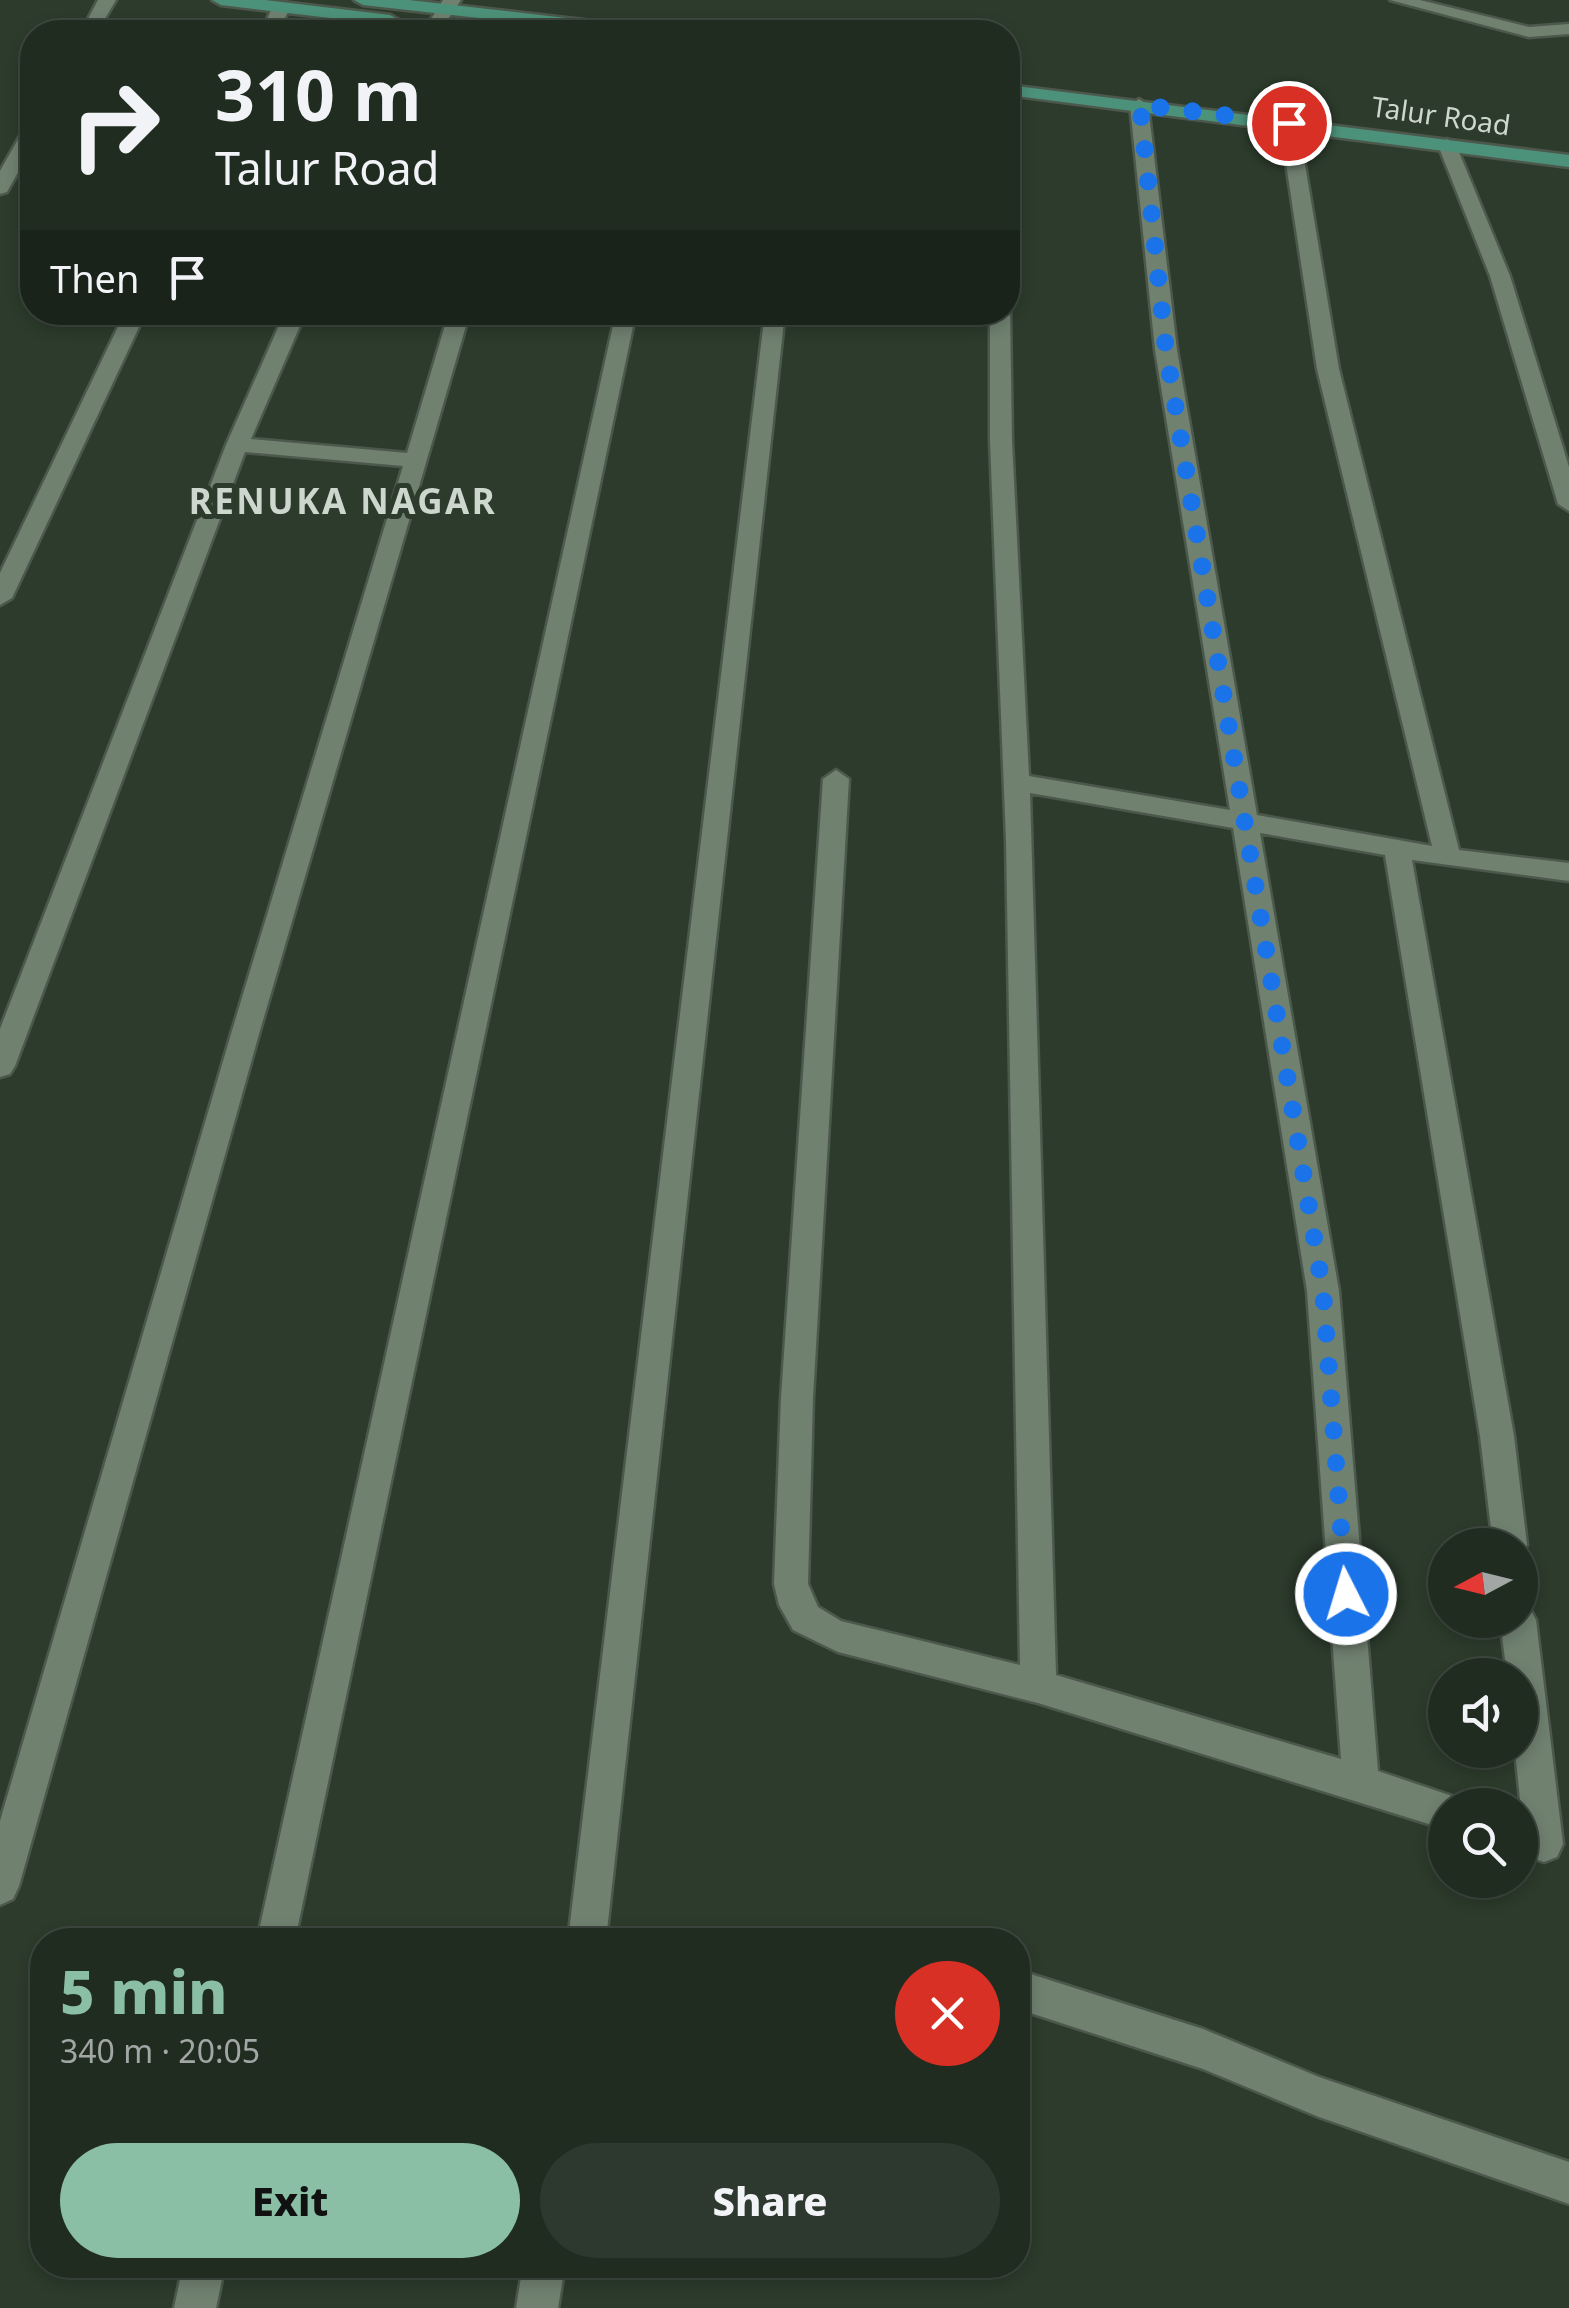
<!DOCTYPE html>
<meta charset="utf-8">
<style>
body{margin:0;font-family:"Noto Sans",sans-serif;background:#2d382e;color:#f1f3f6;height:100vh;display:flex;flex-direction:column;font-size:38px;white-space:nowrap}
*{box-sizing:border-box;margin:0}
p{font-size:32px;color:#a2a7a5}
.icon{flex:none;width:55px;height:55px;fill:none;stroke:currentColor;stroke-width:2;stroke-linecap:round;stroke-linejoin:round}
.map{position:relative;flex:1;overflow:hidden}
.details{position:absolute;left:30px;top:1928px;width:1000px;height:350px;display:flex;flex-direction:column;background:#212c21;border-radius:40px;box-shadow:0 5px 15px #0003,0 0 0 2px #3e483f}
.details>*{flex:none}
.top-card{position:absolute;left:20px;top:20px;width:1000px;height:305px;border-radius:40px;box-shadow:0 5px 15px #0003,0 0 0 2px #3e483f;background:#212c21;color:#f1f3f6;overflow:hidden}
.needle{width:65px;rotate:263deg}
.fabs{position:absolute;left:1428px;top:1528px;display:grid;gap:20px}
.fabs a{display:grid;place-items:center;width:110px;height:110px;border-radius:50%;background:#212c21;box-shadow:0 5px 15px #0003,0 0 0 2px #3e483f;font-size:50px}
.pin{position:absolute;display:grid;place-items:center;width:85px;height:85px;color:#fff;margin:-42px;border:5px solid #fff;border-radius:50%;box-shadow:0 2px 10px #0007}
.me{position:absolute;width:110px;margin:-55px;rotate:355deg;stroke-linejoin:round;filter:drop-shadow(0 0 8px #0008)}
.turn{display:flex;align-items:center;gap:35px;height:210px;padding:0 30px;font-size:45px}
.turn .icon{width:130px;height:130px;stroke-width:2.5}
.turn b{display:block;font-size:70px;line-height:85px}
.then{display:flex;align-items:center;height:95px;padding:0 30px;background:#0003;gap:20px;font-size:38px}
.round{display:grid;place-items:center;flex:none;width:105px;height:105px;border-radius:52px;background:#2d382e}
.overview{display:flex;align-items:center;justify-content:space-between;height:170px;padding:0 30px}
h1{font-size:60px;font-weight:800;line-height:75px;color:#8abfa5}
.primary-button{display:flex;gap:20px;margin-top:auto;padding:20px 30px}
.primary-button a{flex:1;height:115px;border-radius:60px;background:#8abfa5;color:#111;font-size:40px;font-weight:800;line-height:115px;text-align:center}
.primary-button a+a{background:#2d382e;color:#f1f3f6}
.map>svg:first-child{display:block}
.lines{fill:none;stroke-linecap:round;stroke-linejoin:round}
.street-casing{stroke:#4c584c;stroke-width:5}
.primary-casing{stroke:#4c584c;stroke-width:5}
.street{fill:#708170;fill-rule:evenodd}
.primary{fill:#4c9179;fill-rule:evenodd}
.route{stroke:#1a73e8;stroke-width:18;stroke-dasharray:0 32.4}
.labels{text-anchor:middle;stroke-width:10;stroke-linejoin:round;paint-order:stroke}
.far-street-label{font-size:28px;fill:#ced7ce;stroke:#2c3b2c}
.far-district-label{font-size:35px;font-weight:bold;letter-spacing:2.5px;fill:#ced7ce;stroke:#2c3b2c}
</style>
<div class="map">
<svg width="1569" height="2308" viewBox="0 0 1569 2308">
<rect width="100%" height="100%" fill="#2c3b2c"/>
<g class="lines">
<g class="street-casing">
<path id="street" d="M98,0H116L97,32H81Z
M443,0H461L439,32H423Z
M1390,0H1420L1529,27L1569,24V34L1529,37Z
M281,3L290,8L278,32H261L272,8Z
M1139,99L1148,105L1177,350L1257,815L1432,846L1317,369L1280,123L1289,117L1298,123L1339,369L1459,850L1569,863V881L1412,860L1514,1436L1527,1545L1520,1557V1545H1493L1480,1436L1385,855L1260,833L1339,1291L1378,1771L1458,1798L1461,1805H1445V1829L1038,1703L838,1652L793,1630L779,1605L774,1584L781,1398L823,779L836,770L849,779L813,1398L808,1584L818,1607L841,1621L1020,1665L1006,840L990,441V312H1008V308L1010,312L1012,441L1029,776L1230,810L1155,350L1130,105ZM1030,793L1233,828L1307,1291L1341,1759L1056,1675Z
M32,125V147L7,192L0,194V171L25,127Z
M1447,139L1456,145L1510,276L1569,467V511L1558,504L1490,276L1438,145Z
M125,312H146L12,598L0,605V573Z
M285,312H306L251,439L407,453L449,312H470L259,1034L19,1886L13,1899L0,1905V1821L231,1034L403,466L245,452L15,1066L10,1074L0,1077V1029L226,445Z
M616,312H636L295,1940H257Z
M765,312H785L606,1940H568Z
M1520,1605L1530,1609L1536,1620L1563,1844L1557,1857L1544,1862L1520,1854L1522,1819L1515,1750H1520V1675H1507L1500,1620H1520Z
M1018,1970L1203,2029L1319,2077L1569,2162V2204L1319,2117L1203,2069L1018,2009Z
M183,2265H225L216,2308H174Z
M523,2265H565L558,2308H516Z"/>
</g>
<g class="primary-casing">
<path id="primary" d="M212,0H265L390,15L399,20L390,25L221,5Z
M354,0H409L644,27L653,32H602L363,5Z
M1008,85L1569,155V167L1008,95Z"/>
</g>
<use href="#street" class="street"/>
<use href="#primary" class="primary"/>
</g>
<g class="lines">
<path class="route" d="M1289,123L1140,105L1166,350L1323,1291L1346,1594"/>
</g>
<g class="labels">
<g class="far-street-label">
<text transform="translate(1441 116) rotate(8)" y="10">Talur Road</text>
</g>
<g class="far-district-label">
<text x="343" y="514">RENUKA NAGAR</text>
</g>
</g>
</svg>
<div class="fabs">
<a><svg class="needle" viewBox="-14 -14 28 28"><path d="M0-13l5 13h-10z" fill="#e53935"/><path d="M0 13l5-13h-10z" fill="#a2a7a5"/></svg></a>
<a><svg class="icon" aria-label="sound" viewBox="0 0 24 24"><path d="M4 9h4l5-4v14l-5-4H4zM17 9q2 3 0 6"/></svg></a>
<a><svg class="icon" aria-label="search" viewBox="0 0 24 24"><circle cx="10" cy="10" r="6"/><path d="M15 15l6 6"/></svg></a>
</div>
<div class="pin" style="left:1289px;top:123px;background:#d93025"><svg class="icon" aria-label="arrive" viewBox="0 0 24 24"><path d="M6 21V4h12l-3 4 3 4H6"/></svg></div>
<svg class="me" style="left:1346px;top:1594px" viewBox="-20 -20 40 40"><circle r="17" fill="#1a73e8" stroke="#fff" stroke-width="3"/><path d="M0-11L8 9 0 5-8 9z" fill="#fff"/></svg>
<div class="top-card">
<div class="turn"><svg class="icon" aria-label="right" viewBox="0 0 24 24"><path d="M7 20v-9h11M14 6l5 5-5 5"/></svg><div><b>310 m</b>Talur Road</div></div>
<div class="then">Then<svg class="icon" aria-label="arrive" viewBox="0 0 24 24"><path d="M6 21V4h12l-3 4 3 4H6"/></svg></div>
</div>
<section class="details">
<div class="overview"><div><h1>5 min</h1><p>340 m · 20:05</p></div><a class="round" style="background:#d93025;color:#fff"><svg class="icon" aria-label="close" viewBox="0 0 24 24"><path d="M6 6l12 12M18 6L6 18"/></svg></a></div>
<div class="primary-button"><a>Exit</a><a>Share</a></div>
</section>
</div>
